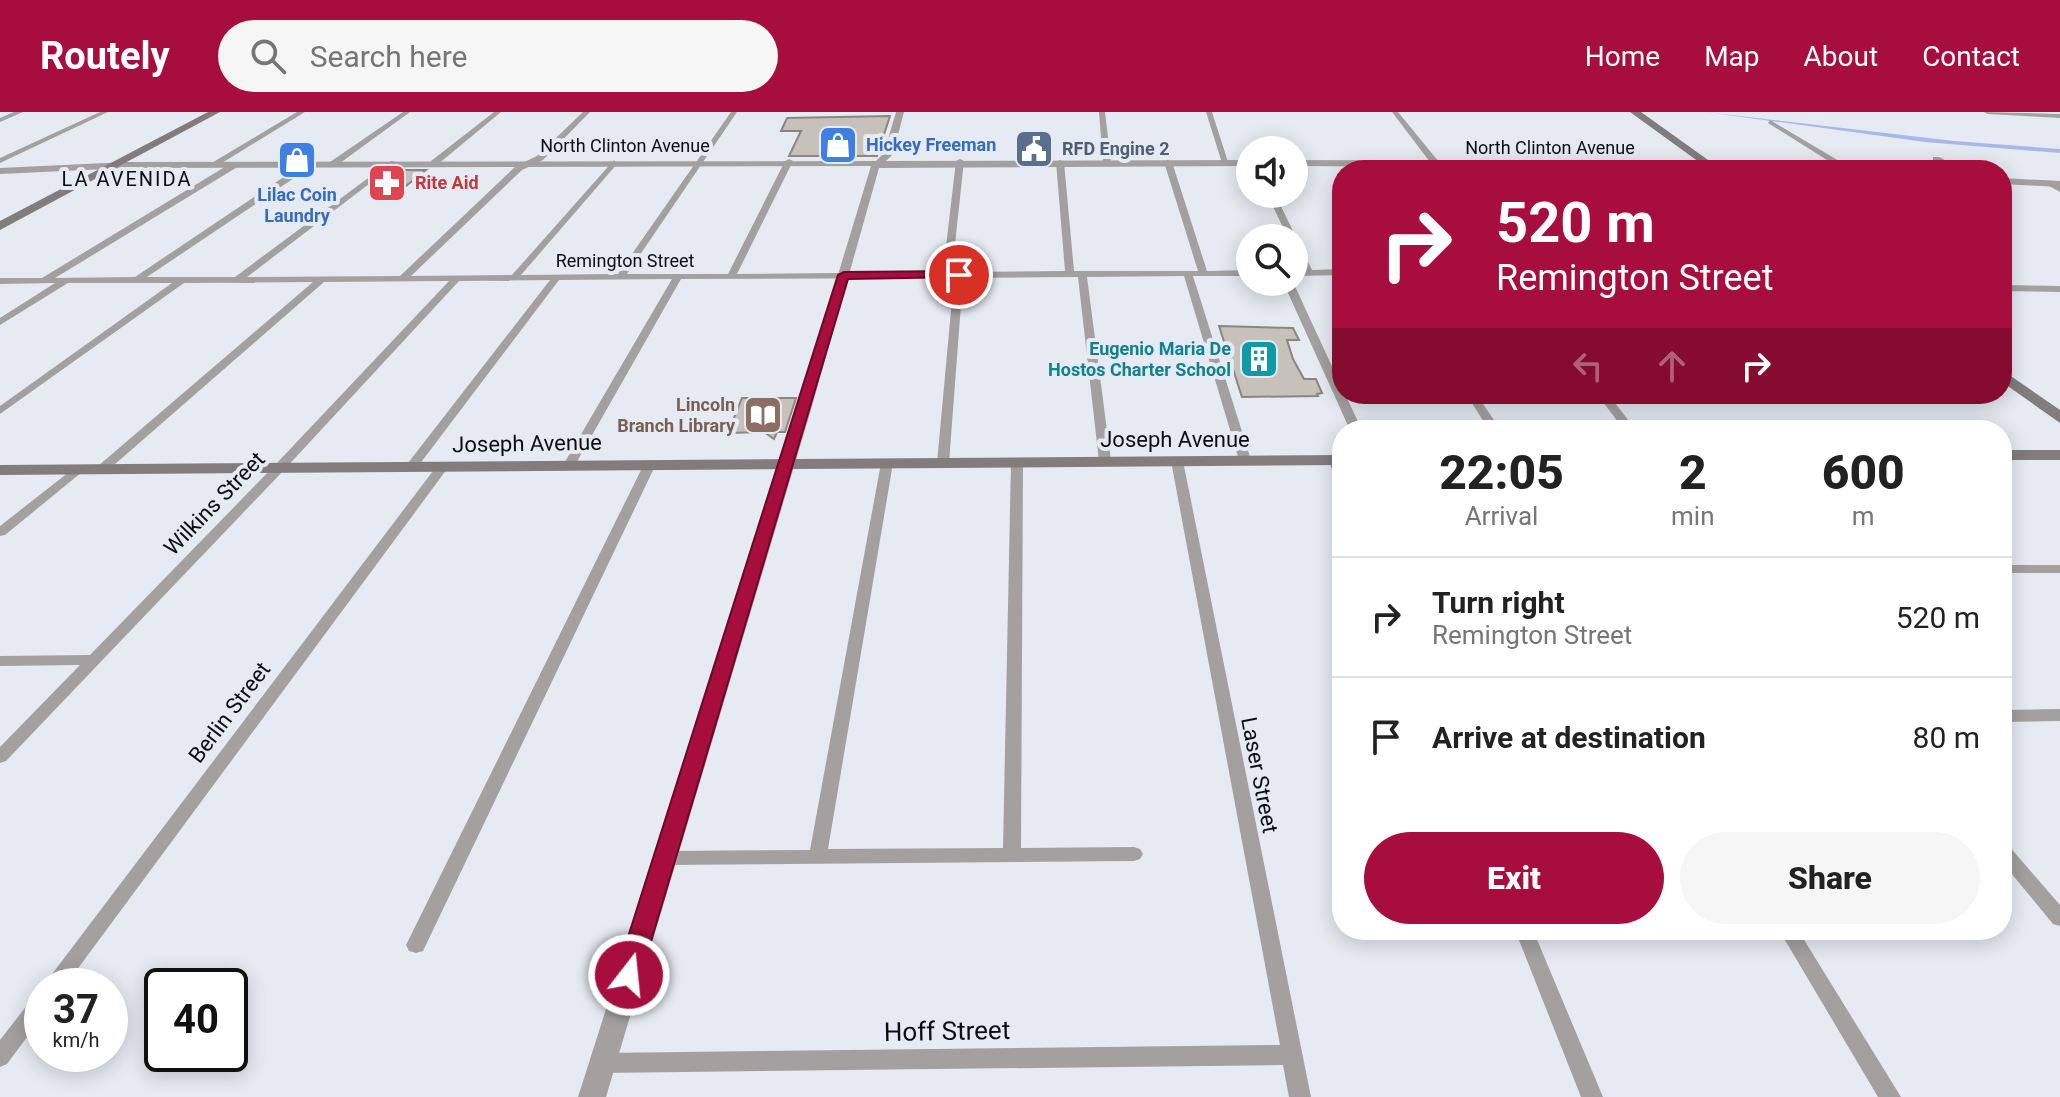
<!DOCTYPE html>
<style>
body{margin:0;font-family:Roboto,sans-serif;background:#f6f6f6;color:#222;height:100vh;display:flex;flex-direction:column;font-size:30px;white-space:nowrap}
*{box-sizing:border-box;margin:0}
p{font-size:26px;color:#767676}
.icon{flex:none;width:44px;height:44px;fill:none;stroke:currentColor;stroke-width:2;stroke-linecap:round;stroke-linejoin:round}
.map{position:relative;flex:1;overflow:hidden}
.sheet{position:absolute;left:1332px;top:308px;width:680px;height:520px;display:flex;flex-direction:column;background:#fff;border-radius:32px;box-shadow:0 4px 20px #0003}
.sheet>*{flex:none}
.banner{position:absolute;left:1332px;top:48px;width:680px;height:244px;border-radius:32px;box-shadow:0 4px 20px #0003;background:#a70e3e;color:#fff;overflow:hidden}
.controls{position:absolute;left:1236px;top:24px;display:grid;gap:16px}
.controls a{display:grid;place-items:center;width:72px;height:72px;border-radius:50%;background:#fff;box-shadow:0 4px 20px #0003;font-size:40px}
.speed{position:absolute;left:24px;top:856px;display:flex;gap:16px;font-size:40px;font-weight:700;text-align:center}
.speed>*{display:grid;place-content:center;width:104px;height:104px;border-radius:50%;background:#fff;box-shadow:0 4px 20px #0003;line-height:1}
.speed small{font-size:20px;font-weight:400}
.speed .limit{border:4px solid #111;border-radius:12px;background:#fff;color:#111}
.pin{position:absolute;display:grid;place-items:center;width:68px;height:68px;color:#fff;margin:-34px;border:4px solid #fff;border-radius:50%;box-shadow:0 2px 8px #0007}
.me{position:absolute;width:88px;margin:-44px;rotate:16deg;stroke-linejoin:round;filter:drop-shadow(0 0 6px #0008)}
.turn{display:flex;align-items:center;gap:28px;height:168px;padding:0 32px;font-size:36px}
.turn .icon{width:104px;height:104px;stroke-width:2.5}
.turn b{display:block;font-size:56px;line-height:68px}
.lanes{display:flex;align-items:center;height:76px;padding:0 32px;background:#0003;justify-content:center;gap:40px;direction:ltr}
.lanes .off{opacity:.35}
.eta{display:flex;justify-content:space-evenly;align-items:center;height:136px;text-align:center}
.eta b{font-size:48px;font-weight:800;line-height:56px}
.action{display:flex;gap:16px;margin-top:auto;padding:16px 32px}
.action a{flex:1;height:92px;border-radius:48px;background:#a70e3e;color:#fff;font-size:32px;font-weight:800;line-height:92px;text-align:center}
.action a+a{background:#f6f6f6;color:#222}
ul{padding:0;list-style:none}
li{display:flex;align-items:center;gap:24px;height:120px;padding:0 32px;border-top:2px solid #e0e0e0}
li div{flex:1}
li b{display:block;font-size:30px}
li em{font-style:normal}
header{display:flex;align-items:center;gap:48px;box-sizing:border-box;height:112px;padding:0 40px;background:#a70e3e;color:#fff}
header strong{font-size:38px}
nav{display:flex;gap:44px;margin-inline-start:auto;font-size:28px}
.search{width:560px;height:72px;background:#f6f6f6;display:flex;align-items:center;gap:20px;box-sizing:border-box;padding:0 28px;border-radius:44px;color:#767676;font-size:30px}
.map>svg:first-child{display:block}
.green{fill:#a7b9e9}
.building{fill:#c6c1ba;stroke:#8b867f;stroke-width:2}
.lines{fill:none;stroke-linecap:round;stroke-linejoin:round}
.minor{fill:#a4a0a0;fill-rule:evenodd}
.tertiary{fill:#a4a0a0;fill-rule:evenodd}
.secondary{fill:#827c7d;fill-rule:evenodd}
.route{fill:#a70e3e;stroke:#6d0928;stroke-width:2}
.labels{text-anchor:middle;stroke-width:8;stroke-linejoin:round;paint-order:stroke}
.far-shop-label{font-size:18px;font-weight:bold;fill:#366cbe;stroke:#e6eaf2;text-anchor:start}
.far-street-label{font-size:18px;fill:#0d0e11;stroke:#e6eaf2}
.far-service-label{font-size:18px;font-weight:bold;fill:#4e5e75;stroke:#e6eaf2;text-anchor:start}
.far-health-label{font-size:18px;font-weight:bold;fill:#be3a42;stroke:#e6eaf2;text-anchor:start}
.far-culture-label{font-size:18px;font-weight:bold;fill:#0d838f;stroke:#e6eaf2;text-anchor:end}
.far-education-label{font-size:18px;font-weight:bold;fill:#785e54;stroke:#e6eaf2;text-anchor:end}
.far-neighbourhood-label{font-size:20px;letter-spacing:2px;fill:#0d0e11;stroke:#e6eaf2}
.street-label{font-size:22px;fill:#0d0e11;stroke:#e6eaf2}
.near-street-label{font-size:26px;fill:#0d0e11;stroke:#e6eaf2}
</style>
<header>
<strong>Routely</strong>
<div class="search"><svg class="icon" aria-label="search" viewBox="0 0 24 24"><circle cx="10" cy="10" r="6"/><path d="M15 15l6 6"/></svg>Search here</div>
<nav><a>Home</a><a>Map</a><a>About</a><a>Contact</a></nav>
</header>
<div class="map">
<svg width="2060" height="985" viewBox="0 0 2060 985">
<rect width="100%" height="100%" fill="#e6eaf2"/>
<path class="green" d="M1706,0L1954,29L2060,37V41L1925,30Z"/>
<path class="building" d="M890,4L877,44H789L801,19H781L787,6Z
M393,58H426L406,74H373Z
M1219,214L1293,216L1299,228H1287L1293,247L1304,267H1316L1322,281L1317,282L1318,284L1242,285Z
M742,286H796L785,320H777L774,327L764,320L728,321Z"/>
<g class="lines">
<path class="minor" d="M14,0H23L0,10V6Z
M100,0H108L0,51V46Z
M297,0H305L217,54L210,52Z
M403,0H410L336,54H330V50Z
M494,0H501L437,53H431V49Z
M583,0H590L543,48L522,58L411,164L512,163L614,48L617,52L521,163L618,162L731,0H737L627,162H728L785,49L789,47L793,49L737,162L943,160L956,49L960,47L964,49L952,160L1065,159L1056,50L1060,48L1064,50L1074,159H1198L1164,50L1168,48L1172,50L1207,159L1250,158V164H1193L1251,348L1245,352L1239,348L1184,164L1087,165L1111,349L1105,353L1099,349L1078,165L963,166L949,351L943,355L937,351L954,166L681,167L575,353L573,356H565L563,353L672,167L559,168L416,357H408V351L550,168L459,169L284,358L6,649L0,651V635L80,553L0,554V544L90,543L276,352L449,169L324,170L106,360L102,361L96,357L98,354L313,170L184,171L0,302V294L172,171H68L0,213V206L55,171L0,172V166H42L233,50H239V54L55,166L135,165L306,50H312V54L147,165H235L391,49H394V53L247,165L400,164L516,54L537,44Z
M1099,0H1105L1111,50L1107,52L1103,50Z
M1206,0H1212L1229,53L1222,51Z
M1392,0H1398L1439,50V54H1433Z
M1984,0L2060,2V6L1987,2Z
M1770,8L1851,56L1852,58H1843L1768,11Z
M1933,45H1939L1964,58H1954L1933,49Z
M2050,69L2060,74V80L2047,73L2046,71Z
M1267,82H1275L1312,158L1342,157V163L1294,164V158H1303L1294,138V126H1288Z
M1283,170H1293L1342,276V282H1345L1362,318H1350Z
M2002,173L2060,174V180L2002,179Z
M1466,282H1476L1501,318H1489Z
M1597,282H1608L1636,318H1624Z
M1334,344L1338,345L1342,353V371L1336,367L1328,348Z
M1177,345L1183,349L1311,985H1289L1283,953L602,961L595,958L592,951L595,944L602,941L1280,933L1171,349Z
M1017,346L1023,350L1021,736L1134,735L1140,737L1143,742L1140,747L1134,749L663,753L657,751L654,746L657,741L663,739L810,738L881,351L887,347L893,351L828,737L1003,736L1011,350Z
M650,348L656,352L423,839L416,841L409,839L406,833L409,827L644,352Z
M443,350L447,351V357L65,874H43L439,351Z
M78,353L84,357L82,360L5,423L0,424V414Z
M2002,453H2060V461H2002Z
M2060,597V609L2002,610V598Z
M2002,731L2008,733L2060,793V814L2053,812L2002,750Z
M1515,818H1533L1603,985H1581Z
M1779,818H1798L1901,985H1878Z
M42,880V905L7,952L0,955V928L35,883Z"/>
<path class="tertiary" d="M896,0H904L893,42L886,49L1250,48V54L879,56L810,301L606,985H578L796,301L871,54L127,56L0,62V56L127,50L876,49L884,41Z
M1294,48L1710,50L1806,55L1811,58L1294,54Z
M2002,66L2060,69V75L2002,72Z"/>
<path class="secondary" d="M208,0H220L0,118V109Z
M1630,0H1641L1722,58H1710Z
M2002,258L2060,298V311L2002,270Z
M2002,338H2060V348H2002Z
M1342,343V353L0,363V353Z"/>
</g>
<path class="route" d="M959,159L965,163L964,165L848,167L641,863L638,871L629,875L620,871L616,863L838,163L844,160Z"/>
<defs>
<g id="shop-square" transform="scale(2)"><rect x="-9" y="-9" width="18" height="18" rx="4" fill="#3f7fe0" stroke="#e6eaf2"/><path d="M-5-2.5h2.3a2.7 3.5 0 0 1 5.4 0H5L5.5 6h-11ZM-1.5-2.5h3a1.5 2.3 0 0 0-3 0Z" fill="#fff"/></g>
<g id="civic-square" transform="scale(2)"><rect x="-9" y="-9" width="18" height="18" rx="4" fill="#5c6f8a" stroke="#e6eaf2"/><path d="M-.6-6.5H3V-4.5H.6V-3L4-1V1h2V6H-6V1h2V-1L-.6-3ZM-1.2 2.5V6h2.4V2.5Z" fill="#fff"/></g>
<g id="pharmacy-square" transform="scale(2)"><rect x="-9" y="-9" width="18" height="18" rx="4" fill="#e0444e" stroke="#e6eaf2"/><path d="M-2-6h4v4h4v4h-4v4h-4v-4h-4v-4h4Z" fill="#fff"/></g>
<g id="building-square" transform="scale(2)"><rect x="-9" y="-9" width="18" height="18" rx="4" fill="#0f9aa8" stroke="#e6eaf2"/><path d="M-4-6H4V6H1V3H-1V6H-4ZM-2.5-4.3h1.7v1.8h-1.7ZM.8-4.3h1.7v1.8H.8ZM-2.5-1h1.7V.8h-1.7ZM.8-1h1.7V.8H.8Z" fill="#fff"/></g>
<g id="library-square" transform="scale(2)"><rect x="-9" y="-9" width="18" height="18" rx="4" fill="#8d6e63" stroke="#e6eaf2"/><path d="M-6-4Q-3-5.5-.7-3.5V5Q-3 3-6 4ZM6-4Q3-5.5 .7-3.5V5Q3 3 6 4Z" fill="#fff"/></g>
</defs>
<g fill-rule="evenodd">
<use href="#shop-square" x="838" y="33"/>
<use href="#civic-square" x="1034" y="37"/>
<use href="#shop-square" x="297" y="48"/>
<use href="#pharmacy-square" x="387" y="71"/>
<use href="#building-square" x="1259" y="247"/>
<use href="#library-square" x="763" y="303"/>
</g>
<g class="labels">
<g class="far-shop-label">
<text x="866" y="39">Hickey Freeman</text>
<text x="297" y="89" text-anchor="middle">Lilac Coin<tspan x="297" dy="21">Laundry</tspan></text>
</g>
<g class="far-street-label">
<text x="625" y="40">North Clinton Avenue</text>
<text x="1550" y="42">North Clinton Avenue</text>
<text x="625" y="155">Remington Street</text>
</g>
<g class="far-service-label">
<text x="1062" y="43">RFD Engine 2</text>
</g>
<g class="far-health-label">
<text x="415" y="77">Rite Aid</text>
</g>
<g class="far-culture-label">
<text x="1231" y="243">Eugenio Maria De<tspan x="1231" dy="21">Hostos Charter School</tspan></text>
</g>
<g class="far-education-label">
<text x="735" y="299">Lincoln<tspan x="735" dy="21">Branch Library</tspan></text>
</g>
<g class="far-neighbourhood-label">
<text x="127" y="74">LA AVENIDA</text>
</g>
<g class="street-label">
<text x="1175" y="335">Joseph Avenue</text>
<text transform="translate(527 331) rotate(-1)" y="8">Joseph Avenue</text>
<text transform="translate(214 391) rotate(-46)" y="8">Wilkins Street</text>
<text transform="translate(229 600) rotate(-53)" y="8">Berlin Street</text>
<text transform="translate(1260 663) rotate(79)" y="8">Laser Street</text>
</g>
<g class="near-street-label">
<text transform="translate(947 919) rotate(-1)" y="9">Hoff Street</text>
</g>
</g>
</svg>
<div class="controls">
<a><svg class="icon" aria-label="sound" viewBox="0 0 24 24"><path d="M4 9h4l5-4v14l-5-4H4zM17 9q2 3 0 6"/></svg></a>
<a><svg class="icon" aria-label="search" viewBox="0 0 24 24"><circle cx="10" cy="10" r="6"/><path d="M15 15l6 6"/></svg></a>
</div>
<div class="speed"><div>37<small>km/h</small></div><div class="limit">40</div></div>
<div class="pin" style="left:959px;top:163px;background:#d93025"><svg class="icon" aria-label="arrive" viewBox="0 0 24 24"><path d="M6 21V4h12l-3 4 3 4H6"/></svg></div>
<svg class="me" style="left:629px;top:863px" viewBox="-20 -20 40 40"><circle r="17" fill="#a70e3e" stroke="#fff" stroke-width="3"/><path d="M0-11L8 9 0 5-8 9z" fill="#fff"/></svg>
<div class="banner">
<div class="turn"><svg class="icon" aria-label="right" viewBox="0 0 24 24"><path d="M7 20v-9h11M14 6l5 5-5 5"/></svg><div><b>520 m</b>Remington Street</div></div>
<div class="lanes"><svg class="icon off" aria-label="left" viewBox="0 0 24 24"><path d="M17 20v-9H6M10 6l-5 5 5 5"/></svg><svg class="icon off" aria-label="ahead" viewBox="0 0 24 24"><path d="M12 20V5M6 11l6-6 6 6"/></svg><svg class="icon" aria-label="right" viewBox="0 0 24 24"><path d="M7 20v-9h11M14 6l5 5-5 5"/></svg></div>
</div>
<section class="sheet">
<div class="eta">
<div><b>22:05</b><p>Arrival</p></div>
<div><b>2</b><p>min</p></div>
<div><b>600</b><p>m</p></div>
</div>
<ul>
<li><svg class="icon" aria-label="right" viewBox="0 0 24 24"><path d="M7 20v-9h11M14 6l5 5-5 5"/></svg><div><b>Turn right</b><p>Remington Street</p></div><em>520 m</em></li>
<li><svg class="icon" aria-label="arrive" viewBox="0 0 24 24"><path d="M6 21V4h12l-3 4 3 4H6"/></svg><div><b>Arrive at destination</b></div><em>80 m</em></li>
</ul>
<div class="action"><a>Exit</a><a>Share</a></div>
</section>
</div>
